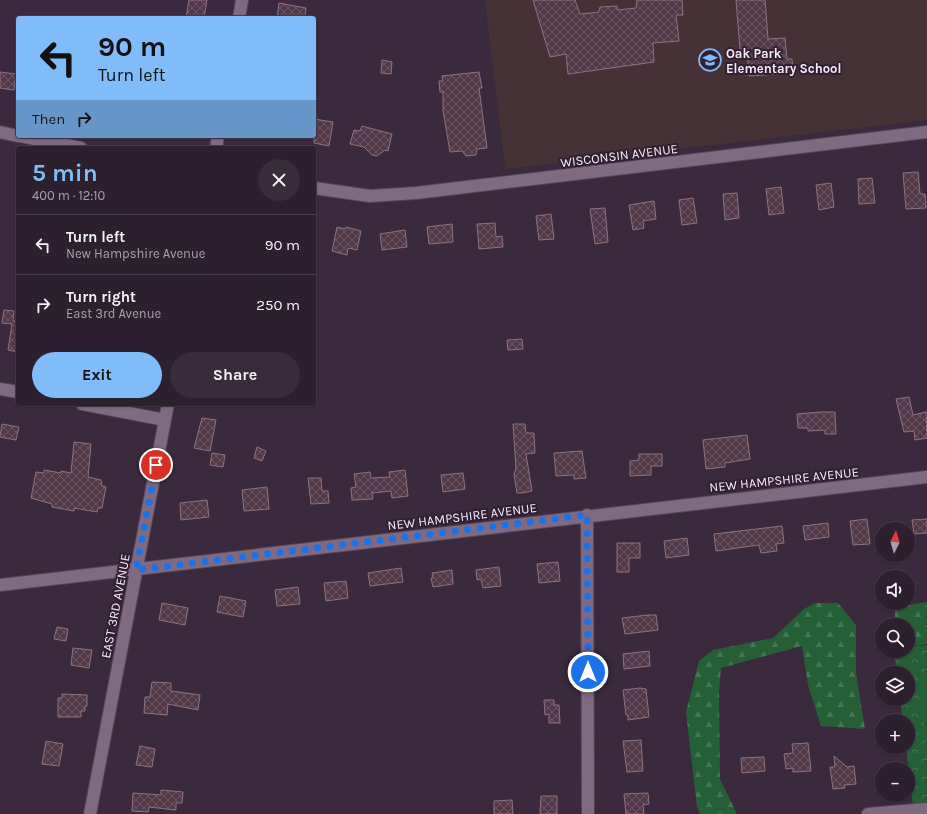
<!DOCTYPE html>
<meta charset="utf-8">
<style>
body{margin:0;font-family:Karla,sans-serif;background:#382c3a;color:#f1f3f6;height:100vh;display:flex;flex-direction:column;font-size:15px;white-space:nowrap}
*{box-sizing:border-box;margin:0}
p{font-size:13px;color:#a6a2aa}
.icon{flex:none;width:22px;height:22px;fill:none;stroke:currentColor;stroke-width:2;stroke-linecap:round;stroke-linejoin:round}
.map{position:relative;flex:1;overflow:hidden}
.panel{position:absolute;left:16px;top:146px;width:300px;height:260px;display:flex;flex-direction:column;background:#2c1f2e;border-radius:4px;box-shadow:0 1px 3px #0004,0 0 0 1px #483d4a}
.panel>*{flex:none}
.banner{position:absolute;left:16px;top:16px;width:300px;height:122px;border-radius:4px;box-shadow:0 1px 3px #0004,0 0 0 1px #483d4a;background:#81bcfa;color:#111;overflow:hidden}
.needle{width:26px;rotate:5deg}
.fabs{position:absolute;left:875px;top:522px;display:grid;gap:8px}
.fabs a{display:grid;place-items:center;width:40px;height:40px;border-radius:50%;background:#2c1f2e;box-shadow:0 1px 3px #0004,0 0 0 1px #483d4a;font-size:20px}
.pin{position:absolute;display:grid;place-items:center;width:34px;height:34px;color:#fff;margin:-17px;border:2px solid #fff;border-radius:50%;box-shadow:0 1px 4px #0007}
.me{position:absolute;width:44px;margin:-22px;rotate:0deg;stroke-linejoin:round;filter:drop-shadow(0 0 3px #0008)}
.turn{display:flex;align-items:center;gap:14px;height:84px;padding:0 16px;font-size:18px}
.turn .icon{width:52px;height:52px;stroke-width:2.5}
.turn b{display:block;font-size:28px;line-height:34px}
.then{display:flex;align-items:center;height:38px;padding:0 16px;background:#0003;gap:8px;font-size:15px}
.round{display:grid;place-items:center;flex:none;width:42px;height:42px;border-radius:21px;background:#382c3a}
.overview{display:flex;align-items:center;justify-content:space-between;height:68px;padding:0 16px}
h1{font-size:24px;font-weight:700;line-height:30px;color:#81bcfa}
.button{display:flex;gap:8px;margin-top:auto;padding:8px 16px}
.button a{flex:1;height:46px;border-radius:24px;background:#81bcfa;color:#111;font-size:16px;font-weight:700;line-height:46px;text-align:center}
.button a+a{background:#382c3a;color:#f1f3f6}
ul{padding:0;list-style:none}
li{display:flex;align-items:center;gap:12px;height:60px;padding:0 16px;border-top:1px solid #483d4a}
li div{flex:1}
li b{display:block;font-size:15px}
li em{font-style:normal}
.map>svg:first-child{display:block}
.education{fill:#463136}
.forest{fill:url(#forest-firs)}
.park{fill:url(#park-crowns)}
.garden{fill:#255f35}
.building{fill:url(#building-cross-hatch);stroke:#8f7282}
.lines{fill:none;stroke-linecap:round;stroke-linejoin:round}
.minor-casing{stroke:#554656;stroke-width:14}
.minor{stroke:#7f6a81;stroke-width:12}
.route{stroke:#1a73e8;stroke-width:7;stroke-dasharray:0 12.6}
.labels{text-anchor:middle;stroke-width:4;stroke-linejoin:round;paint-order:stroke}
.poi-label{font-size:13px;font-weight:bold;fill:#f8ecf9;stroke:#311f32;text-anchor:start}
.street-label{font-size:13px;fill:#f8ecf9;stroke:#311f32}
</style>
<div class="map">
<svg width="927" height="814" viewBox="0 0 927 814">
<defs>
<pattern id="forest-firs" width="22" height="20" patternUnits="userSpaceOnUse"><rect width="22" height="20" fill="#255f35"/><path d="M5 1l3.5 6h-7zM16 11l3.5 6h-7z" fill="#457653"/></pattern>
<pattern id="park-crowns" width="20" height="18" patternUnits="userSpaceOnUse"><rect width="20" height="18" fill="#255f35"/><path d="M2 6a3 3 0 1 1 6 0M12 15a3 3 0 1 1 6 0" fill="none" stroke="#457653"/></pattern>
<pattern id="building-cross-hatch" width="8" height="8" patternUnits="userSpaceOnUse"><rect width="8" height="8" fill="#533947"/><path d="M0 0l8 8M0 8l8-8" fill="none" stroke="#6c5662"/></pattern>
</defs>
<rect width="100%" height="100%" fill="#3b293d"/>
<path class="education" d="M485,0H927V120L505,169Z"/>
<path class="forest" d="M927,602V644L916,646L908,643V625H895V607Z
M815,603H838L856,625V673L865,729L821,726L808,685L802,646L721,668L719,691L720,779L737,814H700L697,807L686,712L699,661L713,650L773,638L804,609Z"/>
<path class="park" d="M927,645V804L913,805L906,747H908V721H903L900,699H908V673H897L894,651H908V647Z"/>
<path class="garden" d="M927,672V749L917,673Z"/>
<path class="building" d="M189,0H207L204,18H186Z
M533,0H575L580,14L599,12L600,7L617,6V10L636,8L637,0H682L683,15H676L679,41L653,43L654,62L568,74L566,54L550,57Z
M736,0H765L768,39L785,38L787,59H792L793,73L749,76L747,48L740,49Z
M279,3L306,8L305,18H277Z
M382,60L392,62L391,74L381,73Z
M0,72L16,74L14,90L0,88Z
M479,72L482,88H479L487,148L477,149L476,155L466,156L462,151L450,152L443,110V92H440L439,81H443L442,76Z
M314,119L333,122L329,146L314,143Z
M362,126L392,134L388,151L385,150L377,156L372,155L364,147L350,144L354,130L360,131Z
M918,172L920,194H925L926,208L906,209L903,173Z
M872,178L875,203L859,204L858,179Z
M831,183L834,207L819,210L816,185Z
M781,187L784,213L769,215L766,189Z
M737,193L739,218L725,220L723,194Z
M693,198L697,223L682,225L679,200Z
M654,201L656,219L643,221L644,228L633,230L629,205Z
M605,208L608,242L595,244L590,209Z
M551,214L554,239L539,240L536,216Z
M495,223L496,237L502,236L503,247L479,249L477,224Z
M452,224L453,242L429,244L427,227Z
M337,227L345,229L346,227L361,231L357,250L348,248L347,255L332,251Z
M405,230L407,247L382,250L380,234Z
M4,310L14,311L13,321H18V352L8,350L12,324L2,323Z
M522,339L523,349L508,350L507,340Z
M909,397L913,415L926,412L927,438L915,440L914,431L904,432L896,399Z
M821,412H835L836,434H825V430L808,431V428H798L797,414Z
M202,418L216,420L210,451L194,448Z
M2,424L19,427L16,440L0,437Z
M513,424H525L526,433H534L535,453L526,454L532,491L522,493H517L514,474L516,469Z
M747,435L750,459L725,463V467L706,469L703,440Z
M74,442L91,444L88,477L101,480L102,486L106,487L102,508H98L97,512L74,508V511L52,507V504L31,498L36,472L44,473V470L61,473V471L71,473Z
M257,447L266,451L262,461L254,458Z
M582,451L586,478L574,479V475L556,476L554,453Z
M212,453L225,455L223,467L210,465Z
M639,454H662V466H651V475L630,476V461L639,460Z
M405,470L408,496L392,498L391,491L372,493L373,499L352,500L351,488L356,487L354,474L370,472L371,478L390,477L389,472Z
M463,473L465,489L443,492L441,475Z
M308,478H321L322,491H328L329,503L311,504Z
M267,487L269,509L244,511L242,490Z
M207,500L209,517L181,520L180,503Z
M867,519L870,544L853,545L850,521Z
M927,519V533L914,534L912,520Z
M828,523L829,537L805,540L803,526Z
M782,526L784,543L776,544L777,551L761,553L759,545L716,551L714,534Z
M687,538L689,555L666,558L664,541Z
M617,543H640V558H629V572H617Z
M558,562L560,581L539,583L537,564Z
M499,567L501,586L483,588L481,579L477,580L476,570Z
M401,568L403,582L370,586L368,573Z
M452,570L453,584L433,587L431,578H433L432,573Z
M346,581L348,598L326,601L324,583Z
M298,587L300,604L277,606L275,590Z
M220,596L246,601L243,617L217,612Z
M162,603L188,608L185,625L159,620Z
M648,615H656L658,630L625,634L622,618Z
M57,627L68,629L66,641L54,639Z
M73,648L92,650L89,668L71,665Z
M649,651L650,666L624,669L623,654Z
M152,682L171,683V691L200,695L198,710L168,704L167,715L144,713L145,697H150Z
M640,688L646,689L649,717L628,720V715H626L623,690Z
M62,694L87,695V706H85V711H81V717H58V698H62Z
M544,700H554V705H559L560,723H549V714L545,715Z
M641,740L643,771L627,772L623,741Z
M46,741L63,744L59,766L42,764Z
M808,743L811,771L793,772V768L786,769L784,754L793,753L792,744Z
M140,746L155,749L152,767L136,765Z
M834,756L847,767L854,766L856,784L844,785L845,788L833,789L830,767H835Z
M764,757L765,771L742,773L741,758Z
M161,790L183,792L182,803H176V810L149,807L148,812L132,811L133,793L161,795Z
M648,793L649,804L643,805L644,814H626L624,794Z
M541,796H557V814H540Z
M512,800L513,814H494V801Z"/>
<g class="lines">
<g class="minor-casing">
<path id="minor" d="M239,18L242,0
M0,132L18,136
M20,136L81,148
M216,148L218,136
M314,188L370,196L416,193L927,132
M0,389L18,392
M82,404L165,420
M587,515L588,814
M0,585C309,550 618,512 927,477
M90,814L168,404
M868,814L927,809"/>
</g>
<use href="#minor" class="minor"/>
</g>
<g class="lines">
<path class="route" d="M156,465L136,570L587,515L588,672"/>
</g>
<defs>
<g id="school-ring" transform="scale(1.15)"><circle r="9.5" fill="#311f32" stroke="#81bcfa" stroke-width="1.5"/><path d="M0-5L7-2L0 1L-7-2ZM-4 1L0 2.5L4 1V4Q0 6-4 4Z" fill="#81bcfa"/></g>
</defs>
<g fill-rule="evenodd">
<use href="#school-ring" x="710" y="60"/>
</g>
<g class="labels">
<g class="poi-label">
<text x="726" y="58">Oak Park<tspan x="726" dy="15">Elementary School</tspan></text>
</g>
<g class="street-label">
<text transform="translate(619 155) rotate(-7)" y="5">WISCONSIN AVENUE</text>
<text transform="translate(784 479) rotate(-6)" y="5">NEW HAMPSHIRE AVENUE</text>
<text transform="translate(462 516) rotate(-7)" y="5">NEW HAMPSHIRE AVENUE</text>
<text transform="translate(115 606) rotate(-79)" y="5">EAST 3RD AVENUE</text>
</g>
</g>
</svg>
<div class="fabs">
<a><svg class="needle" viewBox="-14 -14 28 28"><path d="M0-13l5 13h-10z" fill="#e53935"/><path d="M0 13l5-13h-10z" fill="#a6a2aa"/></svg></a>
<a><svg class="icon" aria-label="sound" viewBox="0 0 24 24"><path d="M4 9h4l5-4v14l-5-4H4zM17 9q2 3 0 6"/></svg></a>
<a><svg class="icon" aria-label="search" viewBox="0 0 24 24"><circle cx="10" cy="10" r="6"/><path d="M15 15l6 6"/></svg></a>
<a><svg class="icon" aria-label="layers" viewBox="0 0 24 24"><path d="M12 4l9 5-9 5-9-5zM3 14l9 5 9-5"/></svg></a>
<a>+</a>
<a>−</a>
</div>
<div class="pin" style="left:156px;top:465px;background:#d93025"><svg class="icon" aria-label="arrive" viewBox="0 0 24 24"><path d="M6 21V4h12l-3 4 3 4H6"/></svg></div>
<svg class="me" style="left:588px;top:672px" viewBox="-20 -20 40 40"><circle r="17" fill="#1a73e8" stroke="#fff" stroke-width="3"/><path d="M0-11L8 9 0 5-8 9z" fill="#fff"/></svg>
<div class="banner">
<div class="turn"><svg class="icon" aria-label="left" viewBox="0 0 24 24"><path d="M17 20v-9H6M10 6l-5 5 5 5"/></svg><div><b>90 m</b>Turn left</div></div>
<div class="then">Then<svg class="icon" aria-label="right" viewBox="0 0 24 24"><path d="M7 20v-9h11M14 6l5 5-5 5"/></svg></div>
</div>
<section class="panel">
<div class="overview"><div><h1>5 min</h1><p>400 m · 12:10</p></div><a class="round"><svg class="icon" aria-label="close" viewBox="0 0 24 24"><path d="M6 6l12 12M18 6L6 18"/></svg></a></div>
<ul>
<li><svg class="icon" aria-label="left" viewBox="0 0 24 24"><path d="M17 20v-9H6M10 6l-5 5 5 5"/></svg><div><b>Turn left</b><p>New Hampshire Avenue</p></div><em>90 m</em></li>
<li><svg class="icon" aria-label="right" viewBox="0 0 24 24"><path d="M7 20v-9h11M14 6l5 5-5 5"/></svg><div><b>Turn right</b><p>East 3rd Avenue</p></div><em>250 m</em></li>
</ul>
<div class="button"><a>Exit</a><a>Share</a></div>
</section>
</div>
